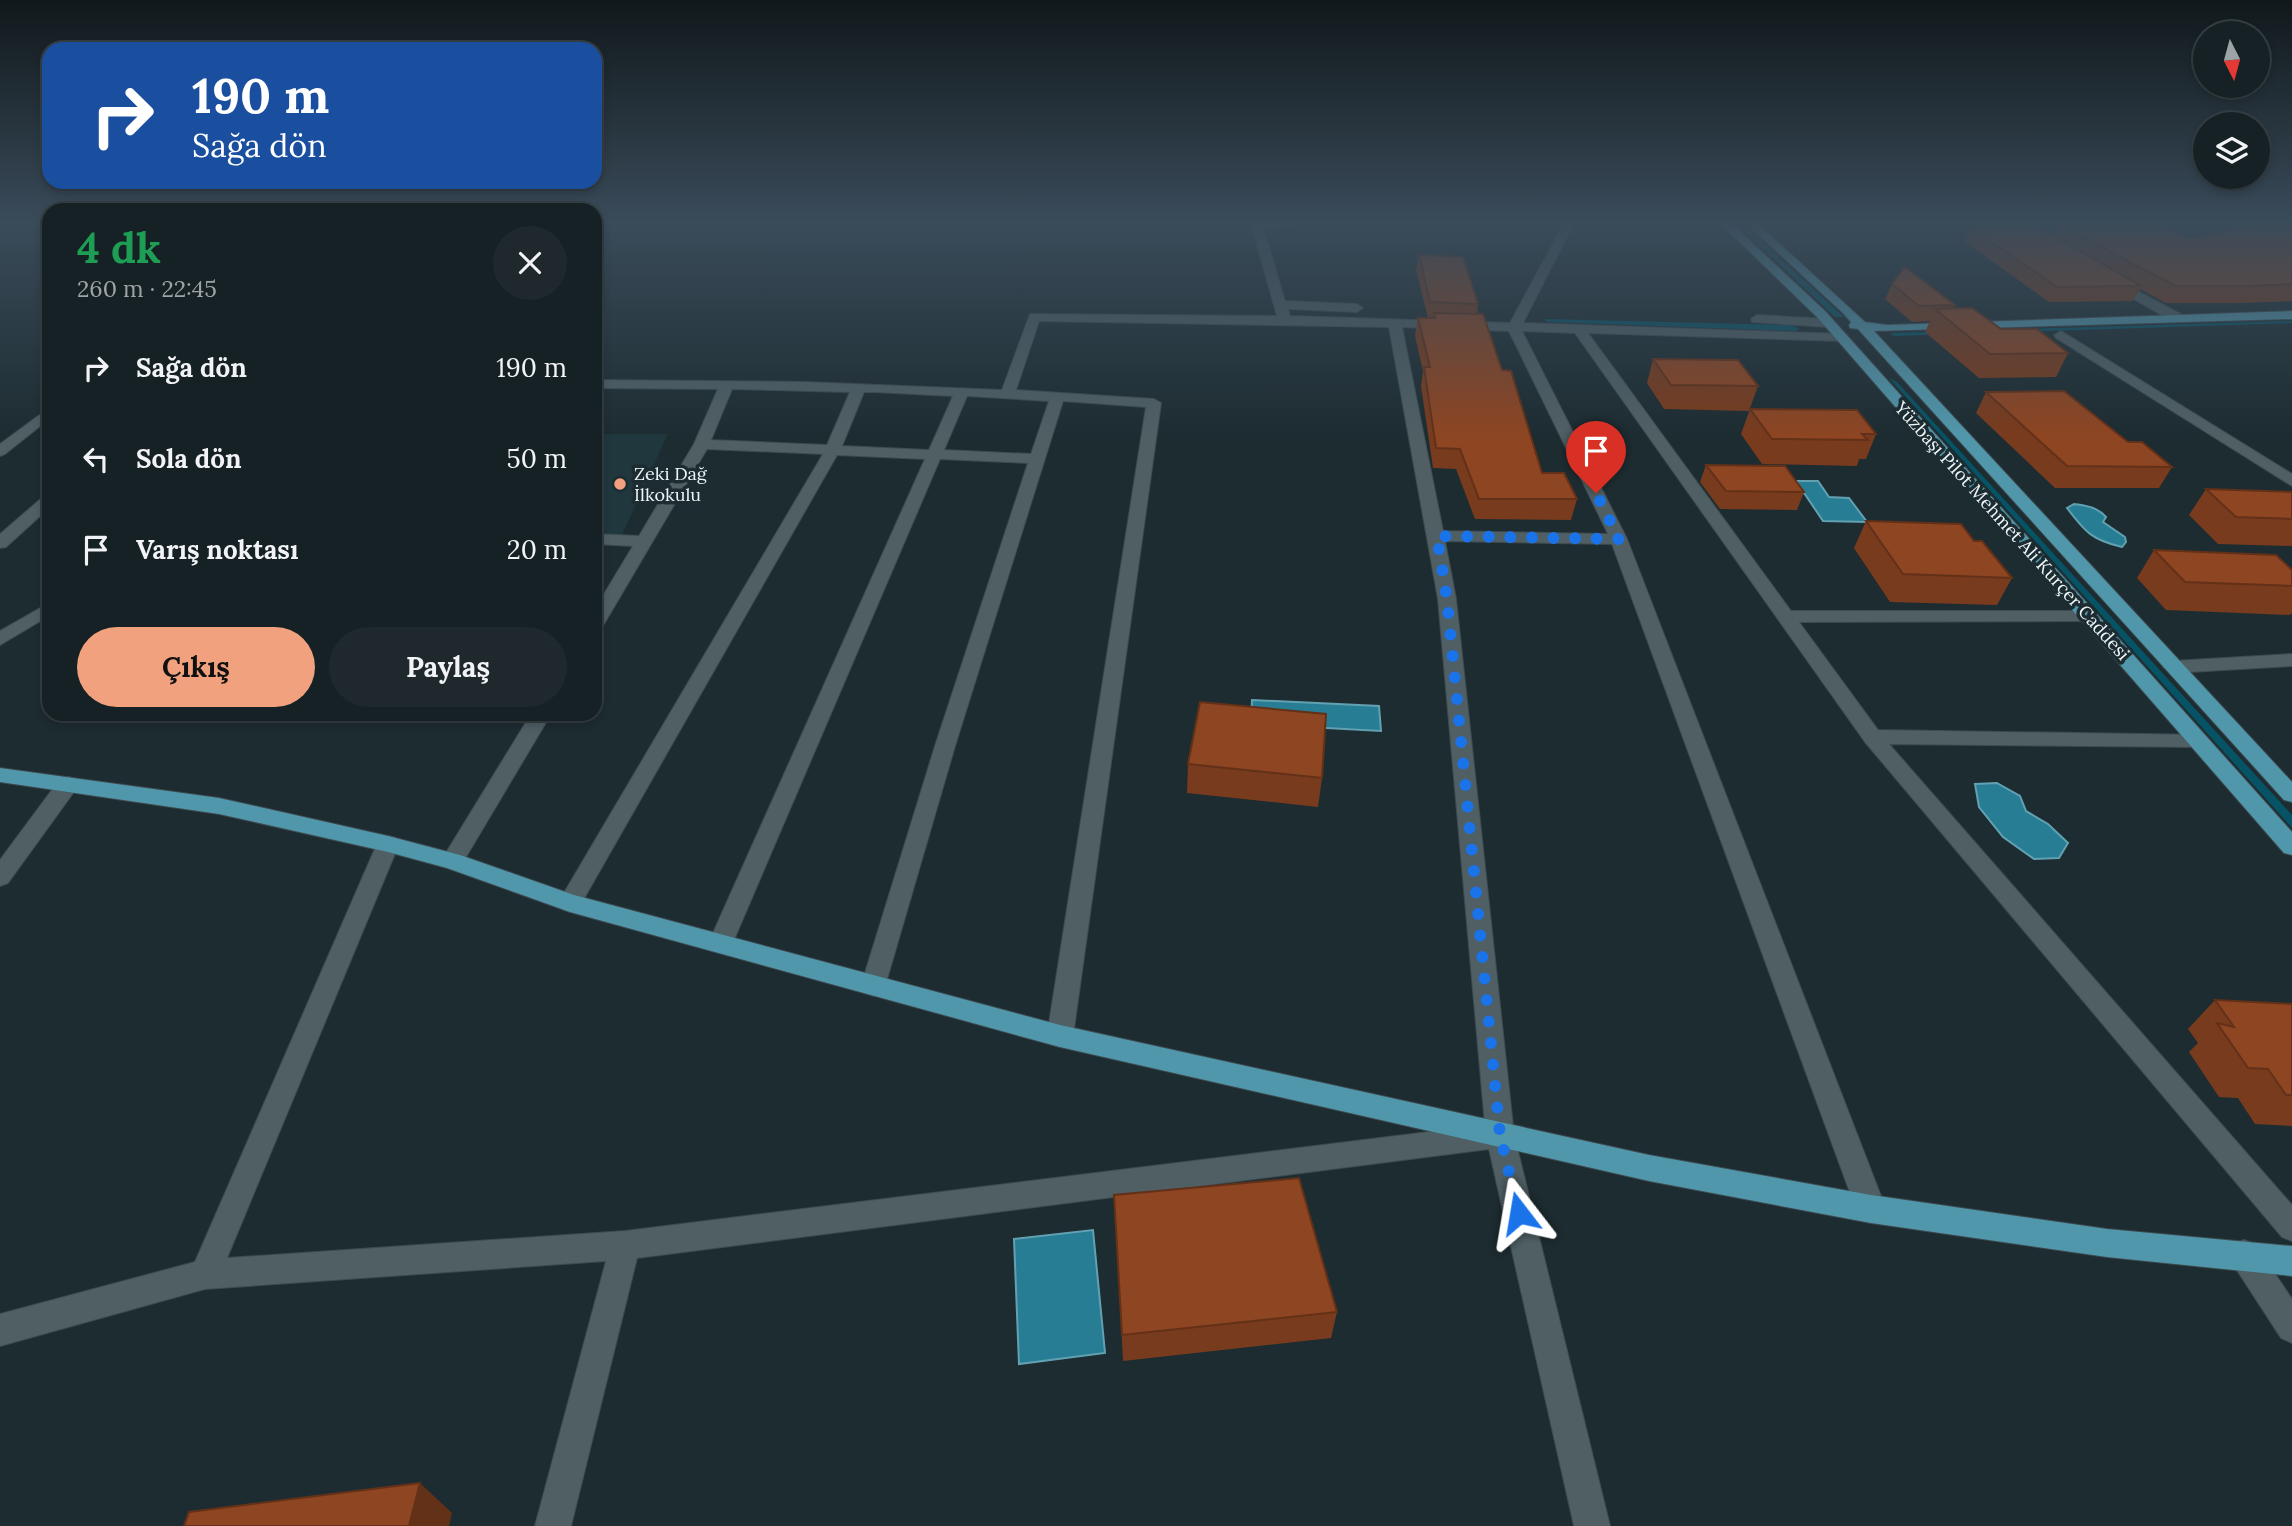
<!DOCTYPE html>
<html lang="tr">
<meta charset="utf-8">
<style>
body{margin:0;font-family:Lora,serif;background:#1f292d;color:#f1f3f6;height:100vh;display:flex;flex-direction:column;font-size:26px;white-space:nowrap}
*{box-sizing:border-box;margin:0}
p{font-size:23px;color:#9ea3a7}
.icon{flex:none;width:38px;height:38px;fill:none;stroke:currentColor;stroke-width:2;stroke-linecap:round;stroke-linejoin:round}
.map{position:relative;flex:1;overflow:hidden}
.sheet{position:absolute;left:42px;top:203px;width:560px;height:518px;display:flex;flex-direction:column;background:#162125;border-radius:21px;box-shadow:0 4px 10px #0003,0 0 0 2px #353e42}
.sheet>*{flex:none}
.top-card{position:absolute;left:42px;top:42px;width:560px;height:147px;border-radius:21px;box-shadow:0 4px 10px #0003,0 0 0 2px #353e42;background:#1a4fa0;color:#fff;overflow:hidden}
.needle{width:46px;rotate:174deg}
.fabs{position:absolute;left:2193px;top:21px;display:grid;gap:14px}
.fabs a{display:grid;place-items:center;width:77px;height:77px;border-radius:50%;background:#162125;box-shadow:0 4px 10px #0003,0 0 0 2px #353e42;font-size:35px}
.pin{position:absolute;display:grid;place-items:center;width:60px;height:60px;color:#fff;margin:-72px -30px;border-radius:50% 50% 50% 0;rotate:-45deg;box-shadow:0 0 7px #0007}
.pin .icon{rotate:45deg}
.me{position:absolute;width:77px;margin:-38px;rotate:346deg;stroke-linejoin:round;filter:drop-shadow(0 0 5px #0008)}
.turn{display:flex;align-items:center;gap:24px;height:147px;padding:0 35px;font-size:32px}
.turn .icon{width:91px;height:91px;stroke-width:2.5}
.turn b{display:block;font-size:49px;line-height:60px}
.round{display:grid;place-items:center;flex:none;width:74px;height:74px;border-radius:37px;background:#1f292d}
.head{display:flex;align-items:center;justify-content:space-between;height:119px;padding:0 35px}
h1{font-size:42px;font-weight:800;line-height:52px;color:#1e9e55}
.action{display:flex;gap:14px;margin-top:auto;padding:14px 35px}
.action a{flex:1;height:80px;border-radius:42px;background:#f1a17d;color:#111;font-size:28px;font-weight:800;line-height:80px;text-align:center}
.action a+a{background:#1f292d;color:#f1f3f6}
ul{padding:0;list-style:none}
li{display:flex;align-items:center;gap:21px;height:91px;padding:0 35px}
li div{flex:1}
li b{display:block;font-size:26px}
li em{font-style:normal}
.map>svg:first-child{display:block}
.built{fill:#20373e}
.green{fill:#065365}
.water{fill:#277d94;stroke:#62a1b2;stroke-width:2}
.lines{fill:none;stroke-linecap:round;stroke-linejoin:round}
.minor-casing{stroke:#3d4a4f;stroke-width:2}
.major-casing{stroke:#3d4a4f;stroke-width:2}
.minor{fill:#4f5f64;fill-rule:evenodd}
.major{fill:#5197ab;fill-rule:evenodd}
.wall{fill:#793b1d}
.shaded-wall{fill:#633018}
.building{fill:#8d4522;stroke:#633018;stroke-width:2}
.route{stroke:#1a73e8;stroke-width:12;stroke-dasharray:0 21.6}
.poi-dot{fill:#f1a17d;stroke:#1d2c31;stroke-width:2.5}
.labels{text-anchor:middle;stroke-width:7;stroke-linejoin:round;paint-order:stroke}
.far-poi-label{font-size:18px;fill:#edf6f9;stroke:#1d2c31;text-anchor:start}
.far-street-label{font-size:18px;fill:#edf6f9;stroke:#1d2c31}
</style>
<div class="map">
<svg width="2292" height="1526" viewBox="0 0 2292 1526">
<rect width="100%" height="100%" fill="#1d2c31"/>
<path class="built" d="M595,434H668L622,535L595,533Z"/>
<path class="green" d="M1736,223H1742L1844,317H1835Z
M1545,319L1791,325L1800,329L1794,331L1547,322Z
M2292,321V323L1894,336L1890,333Z
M1889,378L1897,382L2292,815V828Z"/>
<path class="water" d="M1796,481H1818L1829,497L1849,498L1867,522L1823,521Z
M2074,504C2087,506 2097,507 2106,517L2103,522L2125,537L2126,542L2122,547C2092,540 2085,532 2067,508Z
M1252,700L1379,706L1381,731L1251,724Z
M1997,783L2020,796L2026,811L2048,824L2068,843L2059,858L2034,859L2003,837L1979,807L1975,784Z
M1093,1230L1105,1353L1019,1364L1014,1239Z"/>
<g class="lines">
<g class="minor-casing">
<path id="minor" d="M1251,223H1297L1292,226L1263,227L1285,301L1357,304L1363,308L1357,312L1288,309L1290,316L1510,323L1564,223H1574L1523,323L1846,334L1848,337L1841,341L1588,333L1791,611H2088L2097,616L2088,621L1799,622L1878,730L2204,735L2207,740L2204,745L2197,747L1889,744L2292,1205V1241L2282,1237L1865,742L1575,333L1522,331L1627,539L1886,1209L1881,1219L1871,1223L1861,1219L1856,1209L1612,544L1445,541L1456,599L1514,1135L1610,1526H1574L1489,1149L637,1258L571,1526H535L606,1261L205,1289L0,1346V1314L195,1262L377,844L380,838L388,836L396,838L399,844L227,1258L625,1231L1485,1125L1438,599L1389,327L1039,321L1016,390L1154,399L1161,403L1073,1036L1069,1044L1060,1047L1051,1044L1047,1036L1146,407L1063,401L955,746L883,993L874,996L865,993L861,986L935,746L1028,463L940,459L730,949L721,951L712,949L709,942L925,459L837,455L578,909L570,912L562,909L558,903L823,454L707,449L604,624L595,630V609L633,546L595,544V534L639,536L694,444L718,389L595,388V380L805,382L1002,390L1030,314L1277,316ZM1402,327L1509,331L1608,534L1443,531ZM732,389L850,392L827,445L711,440ZM864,392H875L953,396L929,450L842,446ZM967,396L1049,401L1031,454L944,450Z
M2113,278L2184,316L2185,319L2184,322H2174L2109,285L2107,282Z
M1757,315L1828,319L1834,323L1828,327L1752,322L1751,319Z
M2061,331L2292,474V486L2056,338L2054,335Z
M49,408V419L5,454L0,456V444Z
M49,495V508L6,547L0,548V534L43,497Z
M49,603V616L0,645V631Z
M2292,654V666L2173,673L2163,667L2173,661Z
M531,714H551L460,867L452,869L444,867L441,861Z
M68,777L76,779L79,784L76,789L8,883L0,886V860L60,779Z
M2244,1240L2255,1244L2292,1299V1343L2281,1338L2233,1264L2229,1254L2233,1244Z"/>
</g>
<g class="major-casing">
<path id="major" d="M1720,223H1731L1826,312L2292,832V855L2284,853L1818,318Z
M1746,223H1757L1865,322L1887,325L2292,311V319L1874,331L2292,782V802L2284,800L1858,329L1850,328L1849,325L1851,322L1843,313Z
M0,768L219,798L388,836L460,855L574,895L1060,1025L1649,1155L1871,1195L2107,1229L2292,1246V1276L2107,1257L1871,1223L1649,1181L1060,1047L570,912L447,868L388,852L219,814L0,782Z"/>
</g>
<use href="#minor" class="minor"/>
<use href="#major" class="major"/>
</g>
<path class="wall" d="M2292,223V301L2240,303H2166L2140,289L2133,301L2049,302L1964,241L1970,227L2053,236L2059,225L2190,239Z
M1419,255L1478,304L1477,314L1502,370L1542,473L1577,499L1571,520L1475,519L1456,469L1433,468L1421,386L1423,371L1415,336L1418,318H1428L1416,270Z
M1892,284L1955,305L1953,308L2001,329L2068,353L2056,377L1979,378L1925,332L1930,321L1912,322L1885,299Z
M1653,359L1758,386L1749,411L1664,409L1647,383Z
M1986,392L2128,442L2172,467L2159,488H2055L1976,413Z
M1750,409L1876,434L1866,459H1859L1857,466L1762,464L1741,434Z
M1706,465L1804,492L1797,510L1720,509L1700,482Z
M2206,489L2292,492V546L2218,544L2189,515Z
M1866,521L1974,541L2012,578L1997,605L1890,602L1854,548Z
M2154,550L2292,570V613L2290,615L2166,610L2137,578Z
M1188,764L1322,778L1318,807L1187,793Z
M2215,1000L2292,1004V1126L2255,1124L2238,1098L2219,1097L2189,1052L2198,1043L2188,1029Z
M1114,1195L1337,1312L1331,1338L1123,1361Z"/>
<path class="shaded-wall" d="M420,1483L452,1513L449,1526H409Z"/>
<path class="building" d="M2122,223H2158L2190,239L2261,223H2292V284L2250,286H2176L2059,225Z
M1970,227H2038L2141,286L2057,287Z
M1419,255L1463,257L1478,304L1430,302Z
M1905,267L1955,305L1919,306L1892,284Z
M1972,308L2001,329H2037L2068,353L1990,354L1935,309Z
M1434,313L1483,314L1502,370L1511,371L1542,473H1564L1577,499H1479L1460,449L1436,448L1424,367H1430L1418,318H1435Z
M1653,359L1738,360L1758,386L1671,385Z
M2064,391L2128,442H2142L2172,467L2067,466L1986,392Z
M1750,409L1857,410L1876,434H1862L1868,440L1772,439Z
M1706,465L1785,466L1804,492L1726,491Z
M2206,489L2292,492V519L2236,517Z
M1866,521L1961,524L1974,541H1982L2012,578L1903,574Z
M2154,550L2276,555L2292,570V586L2185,582Z
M1200,702L1326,714L1322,778L1188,764Z
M2215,1000L2292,1004V1095H2286L2268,1069L2248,1068L2217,1023L2234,1027Z
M1299,1178L1337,1312L1122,1335L1114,1195Z
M420,1483L409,1526H184L189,1512Z"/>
<linearGradient id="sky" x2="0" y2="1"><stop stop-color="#10181b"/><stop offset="0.51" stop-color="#3a4b5a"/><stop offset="1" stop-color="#3a4b5a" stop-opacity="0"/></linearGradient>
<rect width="2292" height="436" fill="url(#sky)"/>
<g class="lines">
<path class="route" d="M1519,1213L1500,1135L1447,599L1437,536L1619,539L1596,493"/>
</g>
<circle class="poi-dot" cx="620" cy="484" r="7"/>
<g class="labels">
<g class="far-poi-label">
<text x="634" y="480">Zeki Dağ<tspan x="634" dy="21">İlkokulu</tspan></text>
</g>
<g class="far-street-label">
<text transform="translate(2012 531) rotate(48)" y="6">Yüzbaşı Pilot Mehmet Ali Kurçer Caddesi</text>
</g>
</g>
</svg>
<div class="fabs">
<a><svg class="needle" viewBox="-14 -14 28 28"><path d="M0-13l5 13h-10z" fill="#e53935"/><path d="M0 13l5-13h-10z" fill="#9ea3a7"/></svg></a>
<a><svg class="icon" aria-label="layers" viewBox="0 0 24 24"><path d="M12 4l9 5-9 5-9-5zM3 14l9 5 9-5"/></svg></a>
</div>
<div class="pin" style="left:1596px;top:493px;background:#d93025"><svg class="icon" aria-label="arrive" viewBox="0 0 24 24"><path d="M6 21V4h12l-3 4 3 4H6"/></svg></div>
<svg class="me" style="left:1519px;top:1213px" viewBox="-20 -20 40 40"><path d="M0-17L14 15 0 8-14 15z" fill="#1a73e8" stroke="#fff" stroke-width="4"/></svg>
<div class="top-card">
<div class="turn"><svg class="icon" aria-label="right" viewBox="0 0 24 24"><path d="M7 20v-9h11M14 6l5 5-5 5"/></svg><div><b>190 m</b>Sağa dön</div></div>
</div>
<section class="sheet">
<div class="head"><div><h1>4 dk</h1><p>260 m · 22:45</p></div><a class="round"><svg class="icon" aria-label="close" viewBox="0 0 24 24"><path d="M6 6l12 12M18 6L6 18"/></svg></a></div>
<ul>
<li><svg class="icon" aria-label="right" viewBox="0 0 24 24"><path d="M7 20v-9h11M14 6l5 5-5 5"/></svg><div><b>Sağa dön</b></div><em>190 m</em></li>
<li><svg class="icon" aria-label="left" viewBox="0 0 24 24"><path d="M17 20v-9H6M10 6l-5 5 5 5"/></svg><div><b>Sola dön</b></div><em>50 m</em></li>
<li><svg class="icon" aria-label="arrive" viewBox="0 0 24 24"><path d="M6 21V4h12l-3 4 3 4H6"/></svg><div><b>Varış noktası</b></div><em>20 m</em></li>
</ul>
<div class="action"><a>Çıkış</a><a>Paylaş</a></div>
</section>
</div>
